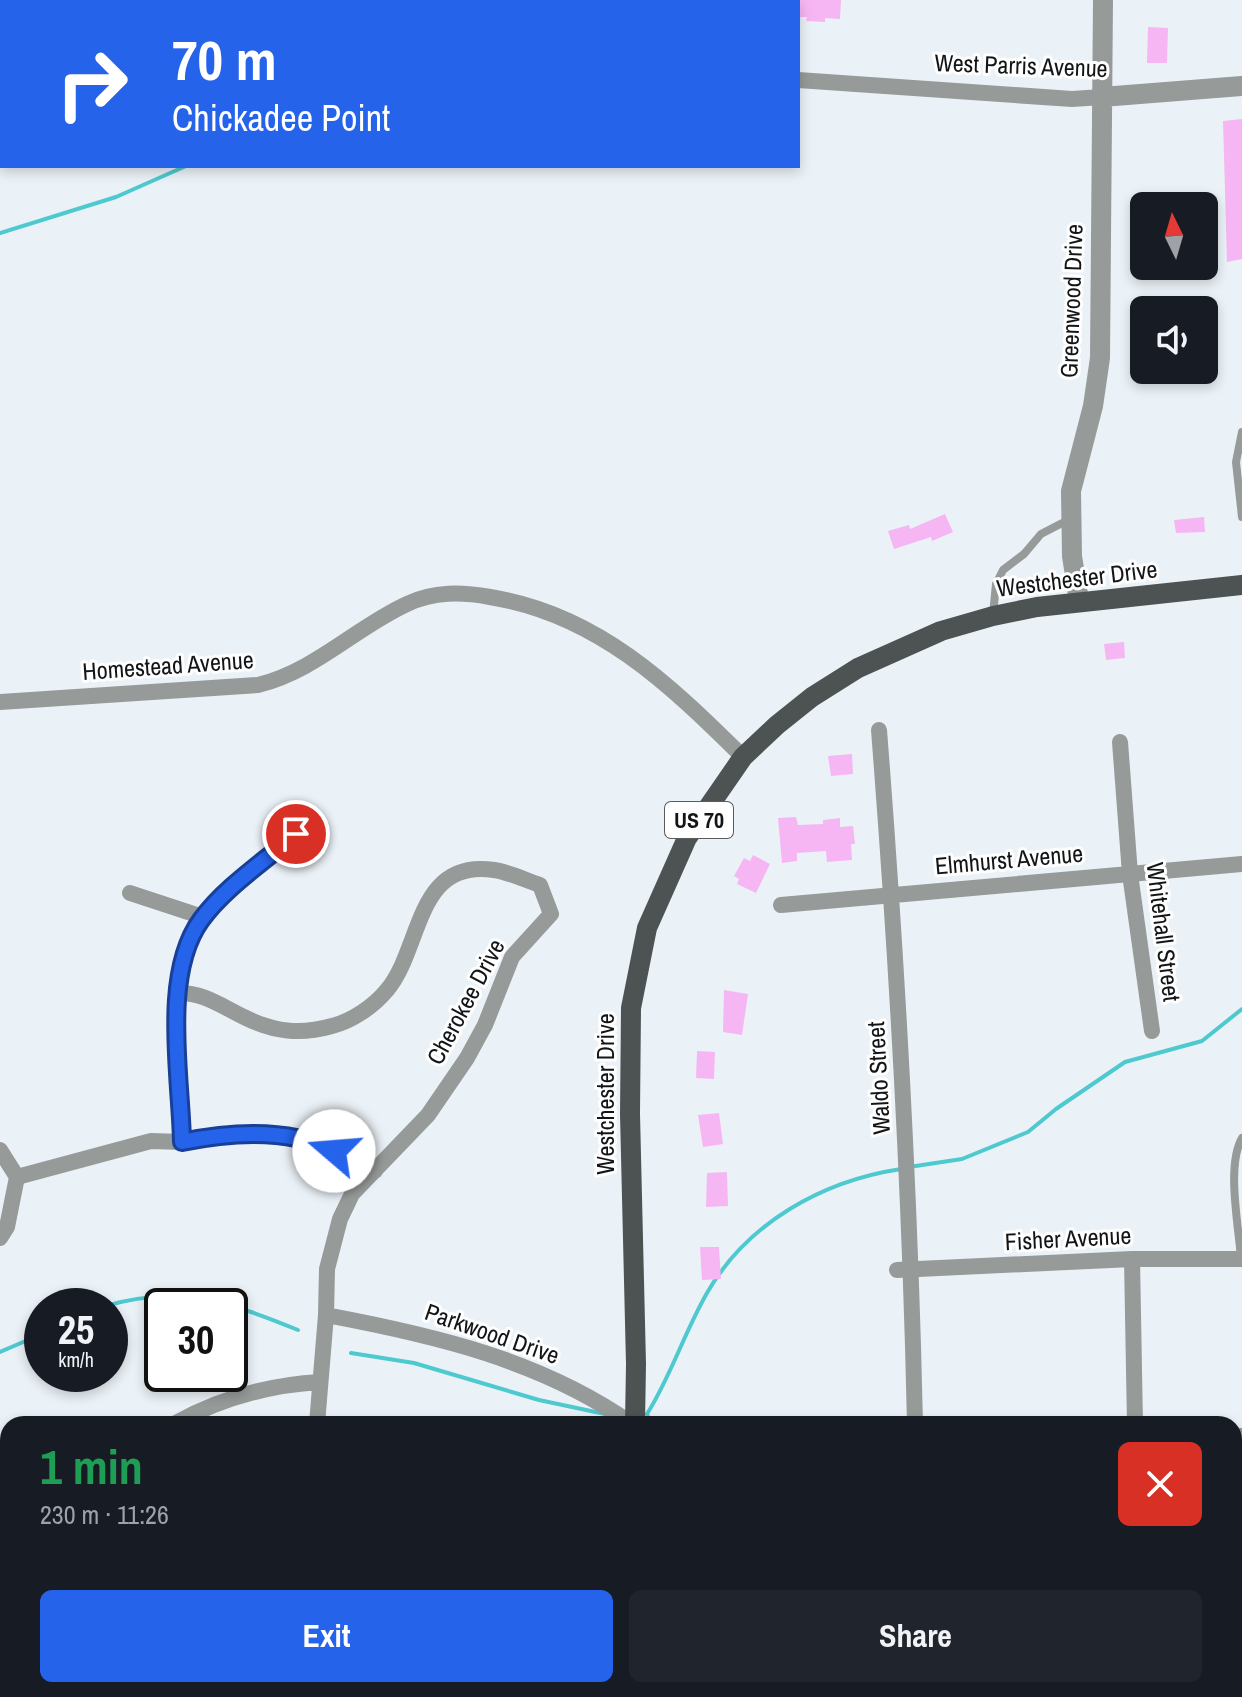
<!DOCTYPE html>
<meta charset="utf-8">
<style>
body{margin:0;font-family:"Archivo Narrow",sans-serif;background:#20242c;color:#f1f3f6;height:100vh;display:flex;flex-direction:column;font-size:30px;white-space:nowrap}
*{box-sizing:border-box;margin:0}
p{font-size:26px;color:#9ea1a6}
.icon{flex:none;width:44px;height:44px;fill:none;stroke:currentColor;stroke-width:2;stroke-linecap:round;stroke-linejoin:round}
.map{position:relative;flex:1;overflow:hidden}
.sheet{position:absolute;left:0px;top:1416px;width:1242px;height:282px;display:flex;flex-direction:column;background:#171b24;border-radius:24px 24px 0 0;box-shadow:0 4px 12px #0003}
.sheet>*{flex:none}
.top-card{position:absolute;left:0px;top:0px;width:800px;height:168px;box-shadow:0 4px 12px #0003;background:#2563eb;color:#fff;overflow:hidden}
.needle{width:52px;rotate:355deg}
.buttons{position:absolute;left:1130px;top:192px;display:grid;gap:16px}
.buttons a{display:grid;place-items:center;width:88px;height:88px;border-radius:12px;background:#171b24;box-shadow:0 4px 12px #0003;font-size:40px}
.speed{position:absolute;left:24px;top:1288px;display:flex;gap:16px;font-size:40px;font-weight:700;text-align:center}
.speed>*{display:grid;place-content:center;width:104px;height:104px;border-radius:50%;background:#171b24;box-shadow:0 4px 12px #0003;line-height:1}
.speed small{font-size:20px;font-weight:400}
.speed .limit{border:4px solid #111;border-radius:12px;background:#fff;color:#111}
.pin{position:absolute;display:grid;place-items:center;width:68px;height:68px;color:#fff;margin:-34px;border:4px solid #fff;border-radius:50%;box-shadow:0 2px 8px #0007}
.me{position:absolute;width:88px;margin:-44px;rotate:288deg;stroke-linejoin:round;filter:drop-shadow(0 0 6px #0008)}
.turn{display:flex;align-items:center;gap:28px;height:168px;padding:0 40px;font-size:36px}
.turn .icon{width:104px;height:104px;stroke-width:2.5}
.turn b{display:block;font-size:56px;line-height:68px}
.round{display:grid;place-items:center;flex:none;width:84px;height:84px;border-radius:12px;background:#20242c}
.summary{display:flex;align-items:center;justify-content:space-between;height:136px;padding:0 40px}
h1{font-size:48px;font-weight:700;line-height:60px;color:#1e9e55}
.cta{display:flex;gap:16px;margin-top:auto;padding:16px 40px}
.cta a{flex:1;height:92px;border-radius:12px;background:#2563eb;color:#fff;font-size:32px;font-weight:700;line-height:92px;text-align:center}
.cta a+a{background:#20242c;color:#f1f3f6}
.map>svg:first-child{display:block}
.green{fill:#a9ecc7}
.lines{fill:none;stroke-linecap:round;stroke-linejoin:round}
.stream{stroke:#4dc9cf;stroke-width:4}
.building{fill:#f6b6f3}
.path{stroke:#979ca0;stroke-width:3;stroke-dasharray:2 6;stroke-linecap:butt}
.service{stroke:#969a99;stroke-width:8}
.minor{stroke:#969a99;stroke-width:16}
.tertiary{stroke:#969a99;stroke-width:20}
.primary{stroke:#4d5352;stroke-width:20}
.route-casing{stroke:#184099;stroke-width:20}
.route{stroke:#2563eb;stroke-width:14}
.labels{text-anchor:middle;stroke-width:6;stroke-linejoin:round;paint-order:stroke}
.shield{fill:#fefefe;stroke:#595a5c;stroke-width:2}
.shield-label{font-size:22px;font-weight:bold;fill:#121416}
.street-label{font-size:24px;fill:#121416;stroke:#fefefe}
</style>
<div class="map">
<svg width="1242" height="1697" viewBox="0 0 1242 1697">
<rect width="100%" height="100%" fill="#ebf2f7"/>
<path class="green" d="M440,0H729V2H437Z"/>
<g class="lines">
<path class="stream" d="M378,2L380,0
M0,233L116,197L186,166
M909,1167L962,1159L1028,1132L1056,1109L1125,1062L1202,1041L1242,1009
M106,1306C178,1284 232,1303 298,1330
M0,1352L42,1334
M351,1353L414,1363L539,1400L605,1414
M647,1414C671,1376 684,1333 707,1293C747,1223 822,1181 901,1169
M647,1414L651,1424
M1002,1690L1014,1697"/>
</g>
<path class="building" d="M798,0H841L840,19L825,18V22L806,21L807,17H798Z
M1148,27L1168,28L1167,63H1147Z
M1242,119V259L1227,262L1223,121Z
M945,514L953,532L932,541L931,537L894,549L888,531L909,525L910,529Z
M1204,517L1205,532L1176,533L1174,520Z
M1124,642L1125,658L1106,660L1104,644Z
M852,754L853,774L831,776L828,756Z
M796,817L798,825L823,824V820L840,818V827L853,826L855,844H851L852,860L827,862L826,851L797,853V861L782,863L778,818Z
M753,855L770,864L756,893L737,884L739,879L734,876L744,858L750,861Z
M724,990L748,994L742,1035L723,1032Z
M697,1051L715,1052L714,1079L696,1078Z
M719,1113L723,1144L703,1147L698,1115Z
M727,1172L728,1206L706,1207L707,1173Z
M700,1247H719L721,1279L702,1280Z"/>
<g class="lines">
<path class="path" d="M968,1690L980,1697"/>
<path class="service" d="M1242,432L1236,462L1242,517
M993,615L996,584L1003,570L1024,554L1041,534L1070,519
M1241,1259C1239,1227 1226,1166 1242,1138"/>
<path class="minor" d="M741,2L742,0
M0,26H2
M798,80L1072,99L1102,97
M0,702L258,685C315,671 355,628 407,604C434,591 462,592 490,597C597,614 669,684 743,757
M879,730C897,961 910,1192 915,1424
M1120,742L1130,874L1152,1031
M130,893L203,917
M781,905L1242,864
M177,993C203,992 221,1006 244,1017C274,1032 300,1035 332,1026C352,1021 374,1006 387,990C422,949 415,858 494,870C509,872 525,880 540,885L551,914L512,957L485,1025L467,1058L428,1115L352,1194L340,1219L327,1269L326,1315L317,1424
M182,1142C181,1078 161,975 201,920C225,887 265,861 296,834
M0,1150L17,1177L7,1227L0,1238
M17,1177L151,1141L182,1142L215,1135L250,1134L314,1140L375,1171
M1132,1259L1135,1424
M897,1270L1132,1259H1242
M326,1315C433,1335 541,1360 632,1424
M174,1424C221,1398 267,1385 320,1382
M1234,1436H1242
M0,1559L8,1551
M796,1690V1697
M1115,1690L1116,1697
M261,1697L263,1690"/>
<path class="tertiary" d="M1102,97L1242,86
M1079,601L1072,556L1071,491L1093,406L1100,358L1103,0"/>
<path class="primary" d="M635,1424L636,1364L630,1114L631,1008L647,928L687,838L743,757L777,725L812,697L858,668L941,631L993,616L1037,607L1242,585
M581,1697L583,1690"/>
</g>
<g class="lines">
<g class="route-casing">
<path id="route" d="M296,834C265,861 225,887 201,920C161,975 181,1078 182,1142C231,1132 289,1128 334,1151"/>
</g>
<use href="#route" class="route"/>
</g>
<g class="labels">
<rect class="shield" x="665" y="802" width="68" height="36" rx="6"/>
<g class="shield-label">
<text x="699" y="828">US 70</text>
</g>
<g class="street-label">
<text transform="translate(1021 66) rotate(2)" y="8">West Parris Avenue</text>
<text transform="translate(1072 301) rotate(-88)" y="8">Greenwood Drive</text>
<text transform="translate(1077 579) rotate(-7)" y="8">Westchester Drive</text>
<text transform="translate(168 666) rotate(-4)" y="8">Homestead Avenue</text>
<text transform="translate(1009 860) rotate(-5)" y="8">Elmhurst Avenue</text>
<text transform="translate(1163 932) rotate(83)" y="8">Whitehall Street</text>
<text transform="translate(466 1002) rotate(-62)" y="8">Cherokee Drive</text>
<text transform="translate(879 1078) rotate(-93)" y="8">Waldo Street</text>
<text transform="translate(606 1094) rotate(-90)" y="8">Westchester Drive</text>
<text transform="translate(1068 1239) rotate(-3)" y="8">Fisher Avenue</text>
<text transform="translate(492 1334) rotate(19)" y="8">Parkwood Drive</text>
</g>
</g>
</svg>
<div class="buttons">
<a><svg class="needle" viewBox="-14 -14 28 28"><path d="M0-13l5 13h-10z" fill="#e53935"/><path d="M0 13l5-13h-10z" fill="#9ea1a6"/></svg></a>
<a><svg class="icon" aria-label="sound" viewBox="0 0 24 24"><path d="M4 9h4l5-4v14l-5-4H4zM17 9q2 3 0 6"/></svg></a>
</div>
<div class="speed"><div>25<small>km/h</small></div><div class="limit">30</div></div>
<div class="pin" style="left:296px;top:834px;background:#d93025"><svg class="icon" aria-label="arrive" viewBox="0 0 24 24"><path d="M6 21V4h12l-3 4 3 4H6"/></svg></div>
<svg class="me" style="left:334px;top:1151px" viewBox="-20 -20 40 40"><circle r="19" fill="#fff"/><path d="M0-13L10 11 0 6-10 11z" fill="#2563eb"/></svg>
<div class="top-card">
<div class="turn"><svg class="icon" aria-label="right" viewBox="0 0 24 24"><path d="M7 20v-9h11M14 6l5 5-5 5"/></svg><div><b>70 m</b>Chickadee Point</div></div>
</div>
<section class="sheet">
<div class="summary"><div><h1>1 min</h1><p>230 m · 11:26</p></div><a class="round" style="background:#d93025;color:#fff"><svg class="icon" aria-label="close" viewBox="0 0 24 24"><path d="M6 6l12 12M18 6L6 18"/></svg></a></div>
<div class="cta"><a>Exit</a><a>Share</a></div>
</section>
</div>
